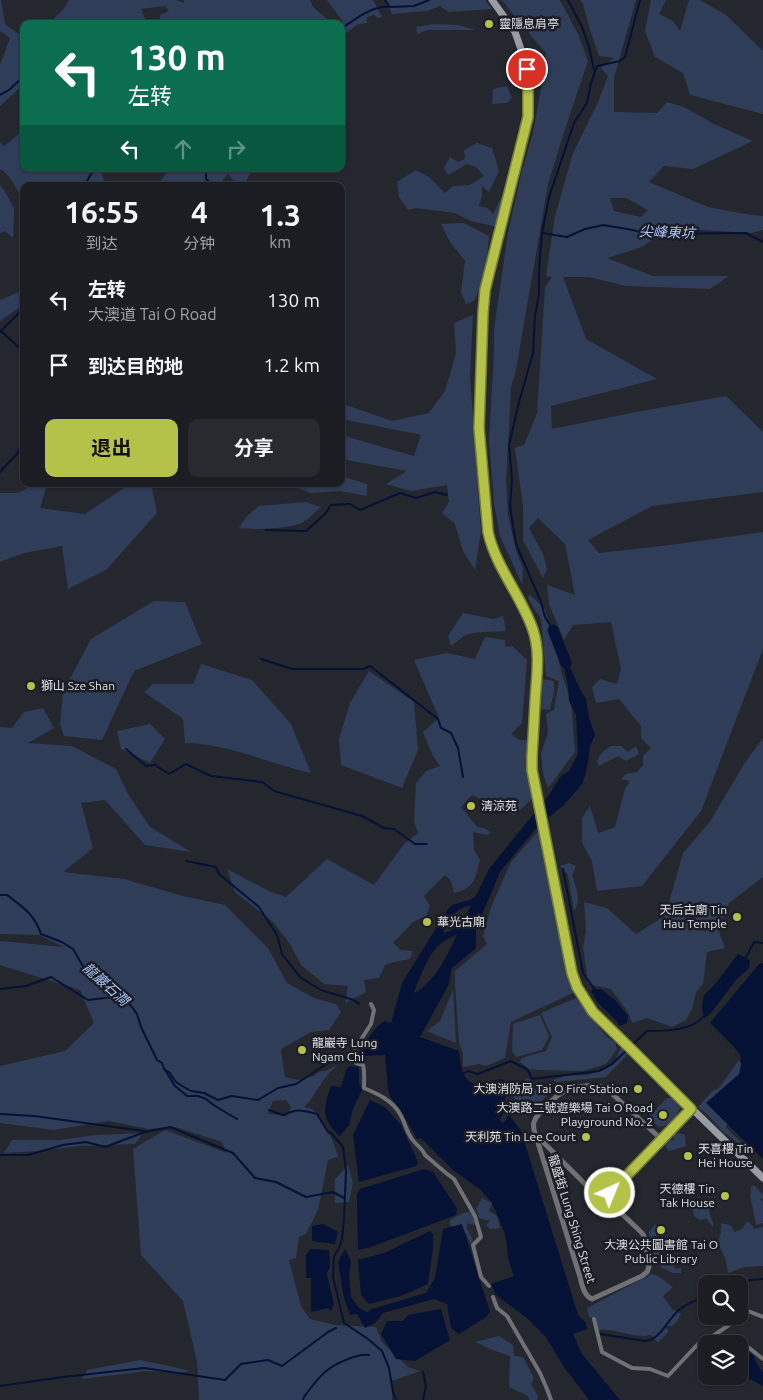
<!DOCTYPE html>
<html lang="zh">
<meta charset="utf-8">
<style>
body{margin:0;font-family:Ubuntu,"Noto Sans SC",sans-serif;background:#282a2f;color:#f1f3f6;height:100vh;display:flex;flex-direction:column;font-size:19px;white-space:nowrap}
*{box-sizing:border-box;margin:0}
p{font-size:16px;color:#a0a2a5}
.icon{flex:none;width:28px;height:28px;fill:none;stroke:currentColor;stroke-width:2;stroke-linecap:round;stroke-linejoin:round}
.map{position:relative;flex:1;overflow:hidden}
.side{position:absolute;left:20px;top:182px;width:325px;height:305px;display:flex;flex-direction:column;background:#1b1d22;border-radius:10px;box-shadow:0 1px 4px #0004,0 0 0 1px #393b40}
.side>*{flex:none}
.guide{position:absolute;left:20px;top:20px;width:325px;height:152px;border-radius:10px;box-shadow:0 1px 4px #0004,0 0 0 1px #393b40;background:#0b6e4f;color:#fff;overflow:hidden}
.fabs{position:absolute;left:698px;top:1275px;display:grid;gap:10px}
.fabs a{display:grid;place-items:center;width:50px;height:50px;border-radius:10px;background:#1b1d22;box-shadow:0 1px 4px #0004,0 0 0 1px #393b40;font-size:25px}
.pin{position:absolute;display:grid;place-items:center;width:42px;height:42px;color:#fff;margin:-21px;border:2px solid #fff;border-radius:50%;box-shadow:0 1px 5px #0007}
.me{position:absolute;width:55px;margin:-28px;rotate:44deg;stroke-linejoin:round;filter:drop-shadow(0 0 4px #0008)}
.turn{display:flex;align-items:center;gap:18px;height:105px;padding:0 25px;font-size:22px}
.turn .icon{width:65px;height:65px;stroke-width:2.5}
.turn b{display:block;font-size:35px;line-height:42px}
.lanes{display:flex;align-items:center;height:48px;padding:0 25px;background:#0003;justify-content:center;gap:25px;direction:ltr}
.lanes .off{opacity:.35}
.eta{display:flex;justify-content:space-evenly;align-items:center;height:85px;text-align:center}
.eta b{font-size:30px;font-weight:700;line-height:35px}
.primary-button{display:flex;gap:10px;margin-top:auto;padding:10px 25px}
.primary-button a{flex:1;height:58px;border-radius:10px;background:#b4c24a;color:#111;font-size:20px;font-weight:700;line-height:58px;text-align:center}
.primary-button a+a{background:#282a2f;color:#f1f3f6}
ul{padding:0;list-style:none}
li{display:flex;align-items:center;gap:15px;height:65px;padding:0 25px}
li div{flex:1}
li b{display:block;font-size:19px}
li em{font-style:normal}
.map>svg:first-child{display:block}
.green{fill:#303d59;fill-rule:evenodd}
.water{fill:#051135;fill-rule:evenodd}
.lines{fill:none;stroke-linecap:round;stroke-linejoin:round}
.stream{stroke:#051135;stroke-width:2}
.river{stroke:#051135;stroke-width:11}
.pedestrian{stroke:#707175;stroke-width:4}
.minor{stroke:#707175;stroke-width:5}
.secondary{stroke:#999ca2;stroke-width:7}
.route-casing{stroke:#757e30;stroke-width:12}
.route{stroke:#b4c24a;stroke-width:9}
.poi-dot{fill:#b4c24a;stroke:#1a1d24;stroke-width:2}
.labels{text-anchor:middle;stroke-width:5;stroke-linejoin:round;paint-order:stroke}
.poi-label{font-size:12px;fill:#dee0e5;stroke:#1a1d24;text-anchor:start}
.street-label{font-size:12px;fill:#dee0e5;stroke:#1a1d24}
.water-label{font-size:14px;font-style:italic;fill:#abc5fc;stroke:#1a1d24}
</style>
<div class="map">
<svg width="763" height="1400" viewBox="0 0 763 1400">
<rect width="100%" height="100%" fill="#24272e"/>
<path class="green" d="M0,0H1L5,24L24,38V84L0,106V65L10,38L0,31Z
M69,0H176L184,3V0H310L313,7L333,24H160V15L169,11L165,6L141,9L147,24H48L63,10Z
M327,0H373L382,17L378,18L374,15L367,17V23L358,24L341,37V24L343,22Z
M386,0H485L492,9L449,12L440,6L427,11L392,14Z
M502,0H560L579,36L588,61L564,132L548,184L516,370L511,387L506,482L508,515L516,550L523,569L522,584L500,536L494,504L489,440L494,354V329L508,233L521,174L533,133L543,77L546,53L516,18Z
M580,0H636L614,78V112L657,113L667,102L684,107L714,124L753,141L693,169L664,166L649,182L708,207L745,214L763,216V230L751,233L668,228L642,247L607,258L653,276H729L710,289L626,286L589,277H563L586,339L657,379L551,406L552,429L631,413L726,396L763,432V492L652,506L588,540L599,553L670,545L763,532V649L701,811L642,886L597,891L592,861L582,843V818L590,806L598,833L615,827L625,789L630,781L621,779L626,774L637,772L643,765V756L651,748L641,738V726L619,699L596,703L592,687L600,679L617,684L621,669L611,622L573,625L564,640L549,604L547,585L575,595L565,544L538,518L529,528L543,554L547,569L543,578L523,540V506L515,448L524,445L537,413L545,288L552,277L546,276L555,216L573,153L598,102L608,76L601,68L614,58L599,56L590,30L583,4ZM610,198H626L648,210L641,217L614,211Z
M651,0H666L659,14L673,21L680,31L689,0H700L726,15L763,51V114L690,95L683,73L655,57L645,31Z
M433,24L458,25L476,30H428L417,34L416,27Z
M507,86L512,98L507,103L492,104L493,89Z
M23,131L24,169H99L106,184L109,186H83L79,183L77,186H24V207C22,197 10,173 0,169V142L4,146Z
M477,143L492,148L499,171L489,192L482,186V196L479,206L487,208L493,214L507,186L497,227L471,221L455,213L416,208L408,210L399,197L397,182L416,170L429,177L445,193L453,186L470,185L484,176L476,167L467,164L448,175L444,168L450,157L458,162L465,159L464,150Z
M169,169H250L251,171L244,186H238L228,174L223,180L227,186H157Z
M0,186L4,190L14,208L13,238L5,231L0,233Z
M464,223L489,236L486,271L475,300L466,304L461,292L465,261L450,242L441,224Z
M24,290V304L0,321V300Z
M473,315L470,376L481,532L475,570L463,551L455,524L442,513L449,502L447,485L411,491L386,484L407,471L341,459V433L351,438L414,456L421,435L341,419V403L392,421L429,413L445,391L456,353L454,323Z
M341,476L367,484V496L340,491L311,493L291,485L279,484H341Z
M35,484H47L40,508L85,514L130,484H151L157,513L106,570L68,589L62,546L24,553L0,562V493H18Z
M306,502L321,507C315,512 309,518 303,522C291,529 253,530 239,528L246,517L259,506Z
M529,594L545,609L563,678L571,700L575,752L548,788L543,774L541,753L548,733L546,714L554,710L559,681L546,676L541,619L528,599Z
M154,601L185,602L202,644L134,671L102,740L64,736L60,724L63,692L91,639Z
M463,613L494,619L503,616L506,631C496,632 472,631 464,636C459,639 456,643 451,646L448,636Z
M485,637L505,640V647L512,646L527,660L522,723L511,734L519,740H532L534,794L530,801L514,815L472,795L461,807L477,827L484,828L490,832L488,835L473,832L474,850L480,860C475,879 475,888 454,893L451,881L445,875L424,896L430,906L426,916L413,922L393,943L401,950L413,951L410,959L394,962L385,965L379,978L364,980L366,992L345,1003L348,986L324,984L301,965L290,944L273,922L235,892L227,869L271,892L286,897L327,859L374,885L404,844L418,833L414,821L416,783L426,771L440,766L433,756L423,732L439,718L414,660L447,653L475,659Z
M201,664L252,680L291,724L311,773C270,764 226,743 185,743L183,719L144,692L153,684H193Z
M369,671L414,702L418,750L402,788L341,765L339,739L350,703Z
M542,679L554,681V691L550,710L541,709Z
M43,708L54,728L28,743L72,746L116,769L128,794L150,827L191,852L145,845L105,800L81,803L93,848L63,872L124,879L183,896L225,905L268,948L287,983L314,998L336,1004L341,1012L329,1030L311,1032L281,1049L285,1077L298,1080L314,1076L319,1072L328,1070L338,1064L328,1074L309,1102L304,1107C307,1108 312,1108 314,1111C324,1119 335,1144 338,1157L328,1160L318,1210L306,1234L299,1237L296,1258L289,1260L301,1306L310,1319L336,1325L376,1327L382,1342L408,1367L420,1371L392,1381V1400H199L197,1362L183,1301L141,1255L133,1149L165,1130L227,1153L222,1142L175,1127L149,1129L109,1121L54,1130L0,1123V1066L65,1051L94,1023L80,990L0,965V941L64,947L39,935L0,934V727L12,728L24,712ZM286,1100L291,1107L287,1116L268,1114L273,1101Z
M150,724L165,739L150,763L121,749L117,731Z
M763,738V877L729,903L718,929L725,948L707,952L703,984L696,992L692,1009L686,1020L672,1027L647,1018L632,1023L628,1012L611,989L588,984L583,947L586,931L584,902L607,908L636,934L665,916L683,853L709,823L746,761Z
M611,746H621L628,752L636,746L639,754L626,761L618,756L599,766L597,762C600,754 603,751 611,746Z
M541,828L551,888L558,917L573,993L511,1022L505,1058L486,1066L479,1064L463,1067V1054L459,1042L455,985V971L487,944L483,936L491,907L511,862Z
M569,863L576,866L572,875C576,888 582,898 574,911L568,875L560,866Z
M453,990L456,1043L427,1031L440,1021Z
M576,998L606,1036L615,1042L617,1049L606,1064L583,1071L537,1070L529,1069L520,1062L522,1058L546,1051L552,1037L541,1013Z
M540,1015L549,1036L542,1050L516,1057L512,1051L513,1024Z
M621,1047L628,1054L606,1077L556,1082L553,1080L565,1076L587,1075L606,1069L615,1061Z
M739,1060L743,1065L726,1127L741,1142L740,1145L721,1130L711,1118L698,1107L711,1092L719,1088Z
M527,1078L535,1083L533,1090L554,1088L529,1115L523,1113L511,1093L520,1092L518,1087L521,1083Z
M667,1098H672L678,1105L680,1108C677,1116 667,1127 659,1127L648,1118Z
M143,1133L135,1144L79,1146L40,1151L4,1153L12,1140H59L96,1135Z
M675,1133L683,1134L685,1136L686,1146L670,1151L667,1149L665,1144L667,1139L674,1140L673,1137Z
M348,1165L353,1183L349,1202L335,1203V1179Z
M754,1185L763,1195V1200L761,1198L760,1199L763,1202V1223L756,1225L750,1195L751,1194V1187Z
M482,1198L492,1203L489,1211L497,1216L500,1228L490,1229L486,1225L490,1221L479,1218L476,1209Z
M704,1203L709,1208C709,1217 714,1220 713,1227L706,1218L700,1220L694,1216L692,1206Z
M469,1212L477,1217L474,1225L467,1223V1228L473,1240L470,1244L466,1233L450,1225V1220L463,1213Z
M747,1221L752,1225L754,1229L763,1227V1266L744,1267L728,1273L725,1257H724L718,1242L721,1232V1223L730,1225L735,1232L742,1229Z
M655,1224L657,1230L656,1238L660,1258L664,1261L671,1259L675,1269L681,1268V1273H673L661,1267L652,1256L649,1232Z
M652,1274L658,1276L673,1287L663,1296L672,1309L681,1314C676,1323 675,1327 664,1326L669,1331L658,1343L651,1335C634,1339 616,1328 599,1330L595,1319L589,1317L587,1308Z
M499,1336L513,1345L514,1356L523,1357L534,1378L531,1384L538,1396L537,1400H529L528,1396L509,1387L510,1356L495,1351L475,1342Z
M140,1360L165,1365L190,1371L180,1373L147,1371L82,1379L87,1370Z"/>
<path class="water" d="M557,650L563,652L580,689L586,699L589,718L595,735L590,746L588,763L583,783L564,805L538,826L500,872L476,929V948L452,968L448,986L420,1037L459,1051C461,1063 461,1083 477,1084L501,1079L506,1082C507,1091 504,1101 506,1110L499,1120L503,1123L509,1115L521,1131L578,1315L586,1323L587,1329L573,1334L582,1354L620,1400H589L564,1367L546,1337L527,1318L496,1295L491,1284L514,1276L508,1258L507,1245L505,1234L492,1203L481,1190L453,1170L421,1138L417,1139L400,1109L390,1097L388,1089L385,1055L365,1056H363L360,1053C363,1044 376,1025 385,1021L391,1023L402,983L448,909L452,905L470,900L476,896L489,869L549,795L561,776L569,771L578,754L576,715L569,701L568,685L563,664ZM471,905C465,919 459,930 443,933C450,918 454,909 471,905ZM457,934C449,953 433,985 414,993C418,981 428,956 437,947C442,941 451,938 457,934Z
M738,954L750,960L749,968L736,980L711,1013L704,1018L702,1007L704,995L716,983Z
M763,963V1159L706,1103L739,1074L741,1065L740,1055L734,1047L710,1023L759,964Z
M601,989L615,1000L628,1016L627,1023L620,1026L615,1019L597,1002L591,990Z
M349,1066L359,1067V1083L362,1090L353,1109L349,1125L340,1136C321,1119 323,1109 331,1086L341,1087L346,1070Z
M370,1100L386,1108L401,1125L418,1162L416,1166L359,1182L353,1135Z
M424,1169L433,1172L457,1208L456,1215L371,1247L358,1250L357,1194L360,1189Z
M323,1224L338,1232L335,1244L312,1241V1226Z
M462,1224L490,1312L486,1317L459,1334L451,1328L447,1304L434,1299L383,1313L375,1323L365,1328L357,1314L350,1315L344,1298L338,1262L345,1249L351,1261L349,1276L351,1297L359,1308L367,1312L372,1309L426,1293L435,1278L443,1229Z
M430,1231L433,1234V1248L428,1284L401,1296L369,1304L361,1295L358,1260L384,1253Z
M310,1249L329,1250L330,1266L327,1274L334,1304L331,1311L328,1308L311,1312V1278H306V1255Z
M441,1309L450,1340L415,1361L396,1359L381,1334L387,1321H403L408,1315Z
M747,1353H750L754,1356L756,1362L763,1373V1386L746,1377L747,1374L739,1368V1358Z"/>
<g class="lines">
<path class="stream" d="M385,0L390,7L414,6L429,0
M568,0L582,27L589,47L594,70
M341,29C355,19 373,5 390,7
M0,95L9,90L24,76
M206,169V179L214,186
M84,186L93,171L92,169
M542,233L567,237L585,229L603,225L633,230L647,234L746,233L763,242
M1,331L24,352
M0,332L24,308
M0,472L17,454L24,440
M266,530L306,531L325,514L331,505L350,504L360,510L400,493L416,498L435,492L447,495
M553,630L545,617L541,602L516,544L510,506L512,480L509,445L519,402L533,353L535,316L539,294V270L542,233L549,197L574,123L587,103L591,83L597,66L620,61L625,57L640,0
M261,659L292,669H363L370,666L438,719L441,728L451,733L458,748L463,777
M126,749L146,766L155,765L169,774L186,764L211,776L262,782L274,791L362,816L384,828L394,829L415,844H427
M186,861L216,867L219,874L259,907L277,935L282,954L301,978L321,990L354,1000L359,1004
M563,869L583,973L595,990
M0,895H7C23,907 34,914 41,934L62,942L73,949L84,968L100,981L111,985L132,1007L137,1014L141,1027L157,1060L162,1063L164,1069L170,1073L175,1081L182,1086L191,1091L204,1093L218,1100L232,1096L258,1100L278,1088L296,1084L337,1057L361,1054
M745,959L754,942L763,943
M0,989L26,986L51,977L88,1000L121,996
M165,1070L175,1086L187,1096H198L206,1099L215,1106L237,1119
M463,1074L468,1071L478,1074L511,1061L528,1070L532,1079L599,1071L612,1064L647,1031C665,1031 692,1031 704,1016
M269,1110L283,1115C299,1108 301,1110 317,1114L328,1132L332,1134L343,1147L346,1171L344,1219L342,1239L339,1248L334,1256L333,1277L344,1323L368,1339L382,1351L389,1368L393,1392L396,1400
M0,1114L34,1116L144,1131
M0,1155H28L63,1145L86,1142L105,1147L145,1132L170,1127L233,1153L255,1178L276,1182L306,1197L333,1192L344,1198
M737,1284L751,1280L763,1279
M600,1334L645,1341C660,1341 669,1317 680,1309C688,1303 697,1300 706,1296
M0,1386L63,1377L144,1368L225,1380L241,1364L268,1360L282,1366L328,1332L336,1328
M303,1400L304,1397C310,1389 317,1379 325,1372C334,1364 358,1353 369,1355
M423,1400L426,1386L423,1372"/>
<path class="river" d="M553,630L566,663"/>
<path class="pedestrian" d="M371,1004L374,1010L371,1024L355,1049L357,1059L356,1063L363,1065C365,1072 364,1081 364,1088C378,1094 392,1100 400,1114C405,1122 406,1131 412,1139C416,1145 422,1148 425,1155L446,1173L454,1179L475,1216L481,1237L473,1245L481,1277L489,1286
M493,1297L497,1308L507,1316L540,1373L547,1389L551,1400
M739,1309L740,1308L763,1317
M594,1319L602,1352L632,1368L650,1369L668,1376L698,1344L710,1338L729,1325L732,1316
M739,1352L748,1347L763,1359"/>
<path class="minor" d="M536,1135L589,1188L620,1212L642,1233L645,1238L649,1267L647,1272L642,1276L592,1299C584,1296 582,1285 580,1277L534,1130C534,1127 533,1124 534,1122C536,1114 558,1094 565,1091C576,1086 598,1082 608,1090L661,1139
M547,1168C547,1161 551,1156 559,1159
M610,1193L691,1109"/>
<path class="secondary" d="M492,0L515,32L524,58L528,82V117L485,290L483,313L479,428L488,533L490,544L499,563L516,592L528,616L537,643L538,663L535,703L532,770L572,973L577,987L593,1012L763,1178"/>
</g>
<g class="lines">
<g class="route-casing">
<path id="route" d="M527,69L528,82V117L485,290L483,313L479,428L488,532C496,568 521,595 533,630C541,654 536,679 535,703C534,721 533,739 532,757V770L572,973L577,987L593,1012L632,1050L691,1109L610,1193"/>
</g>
<use href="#route" class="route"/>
</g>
<g class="poi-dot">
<circle cx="489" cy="24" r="5"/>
<circle cx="31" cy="686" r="5"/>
<circle cx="471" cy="806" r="5"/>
<circle cx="737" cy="917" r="5"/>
<circle cx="427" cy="922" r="5"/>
<circle cx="302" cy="1050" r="5"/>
<circle cx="638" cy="1089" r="5"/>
<circle cx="663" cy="1115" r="5"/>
<circle cx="586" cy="1137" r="5"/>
<circle cx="688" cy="1156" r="5"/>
<circle cx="725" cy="1196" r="5"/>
<circle cx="661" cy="1230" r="5"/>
</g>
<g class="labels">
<g class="poi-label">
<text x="499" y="28">靈隱息肩亭</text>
<text x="41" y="690">獅山 Sze Shan</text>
<text x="481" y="810">清涼苑</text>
<text x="727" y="914" text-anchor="end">天后古廟 Tin<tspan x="727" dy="14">Hau Temple</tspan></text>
<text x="437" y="926">華光古廟</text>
<text x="312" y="1047">龍巖寺 Lung<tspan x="312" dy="14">Ngam Chi</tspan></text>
<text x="628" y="1093" text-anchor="end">大澳消防局 Tai O Fire Station</text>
<text x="653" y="1112" text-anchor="end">大澳路二號遊樂場 Tai O Road<tspan x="653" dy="14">Playground No. 2</tspan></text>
<text x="576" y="1141" text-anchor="end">天利苑 Tin Lee Court</text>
<text x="698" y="1153">天喜樓 Tin<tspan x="698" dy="14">Hei House</tspan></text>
<text x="715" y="1193" text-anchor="end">天德樓 Tin<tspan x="715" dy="14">Tak House</tspan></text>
<text x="661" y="1249" text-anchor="middle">大澳公共圖書館 Tai O<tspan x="661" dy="14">Public Library</tspan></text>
</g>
<g class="street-label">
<text transform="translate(572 1219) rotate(73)" y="4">龍盛街 Lung Shing Street</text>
</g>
<g class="water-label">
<text transform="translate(667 232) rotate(2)" y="5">尖峰東坑</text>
<text transform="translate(106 984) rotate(42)" y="5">龍巖石澗</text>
</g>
</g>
</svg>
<div class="fabs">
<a><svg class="icon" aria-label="search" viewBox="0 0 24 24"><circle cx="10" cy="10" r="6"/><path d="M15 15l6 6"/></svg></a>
<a><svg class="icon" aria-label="layers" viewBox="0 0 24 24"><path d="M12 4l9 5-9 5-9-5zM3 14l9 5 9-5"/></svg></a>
</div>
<div class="pin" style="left:527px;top:69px;background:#d93025"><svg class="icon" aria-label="arrive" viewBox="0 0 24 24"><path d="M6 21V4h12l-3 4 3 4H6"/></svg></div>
<svg class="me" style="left:610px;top:1193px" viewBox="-20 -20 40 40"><circle r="17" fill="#b4c24a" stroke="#fff" stroke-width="3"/><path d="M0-11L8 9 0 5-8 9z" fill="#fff"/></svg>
<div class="guide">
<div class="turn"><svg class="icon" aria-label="left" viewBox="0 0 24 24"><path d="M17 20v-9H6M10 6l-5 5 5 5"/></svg><div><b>130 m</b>左转</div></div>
<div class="lanes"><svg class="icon" aria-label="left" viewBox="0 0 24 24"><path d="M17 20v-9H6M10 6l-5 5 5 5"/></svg><svg class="icon off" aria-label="ahead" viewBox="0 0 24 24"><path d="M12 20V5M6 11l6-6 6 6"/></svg><svg class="icon off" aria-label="right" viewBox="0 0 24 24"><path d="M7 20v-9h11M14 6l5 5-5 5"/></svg></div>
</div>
<section class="side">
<div class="eta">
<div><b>16:55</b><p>到达</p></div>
<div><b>4</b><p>分钟</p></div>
<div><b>1.3</b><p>km</p></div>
</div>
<ul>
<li><svg class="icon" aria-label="left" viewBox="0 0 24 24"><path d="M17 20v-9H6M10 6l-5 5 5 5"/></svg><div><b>左转</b><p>大澳道 Tai O Road</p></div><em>130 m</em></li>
<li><svg class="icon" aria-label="arrive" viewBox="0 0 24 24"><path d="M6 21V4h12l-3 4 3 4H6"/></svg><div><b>到达目的地</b></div><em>1.2 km</em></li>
</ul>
<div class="primary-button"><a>退出</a><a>分享</a></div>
</section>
</div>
